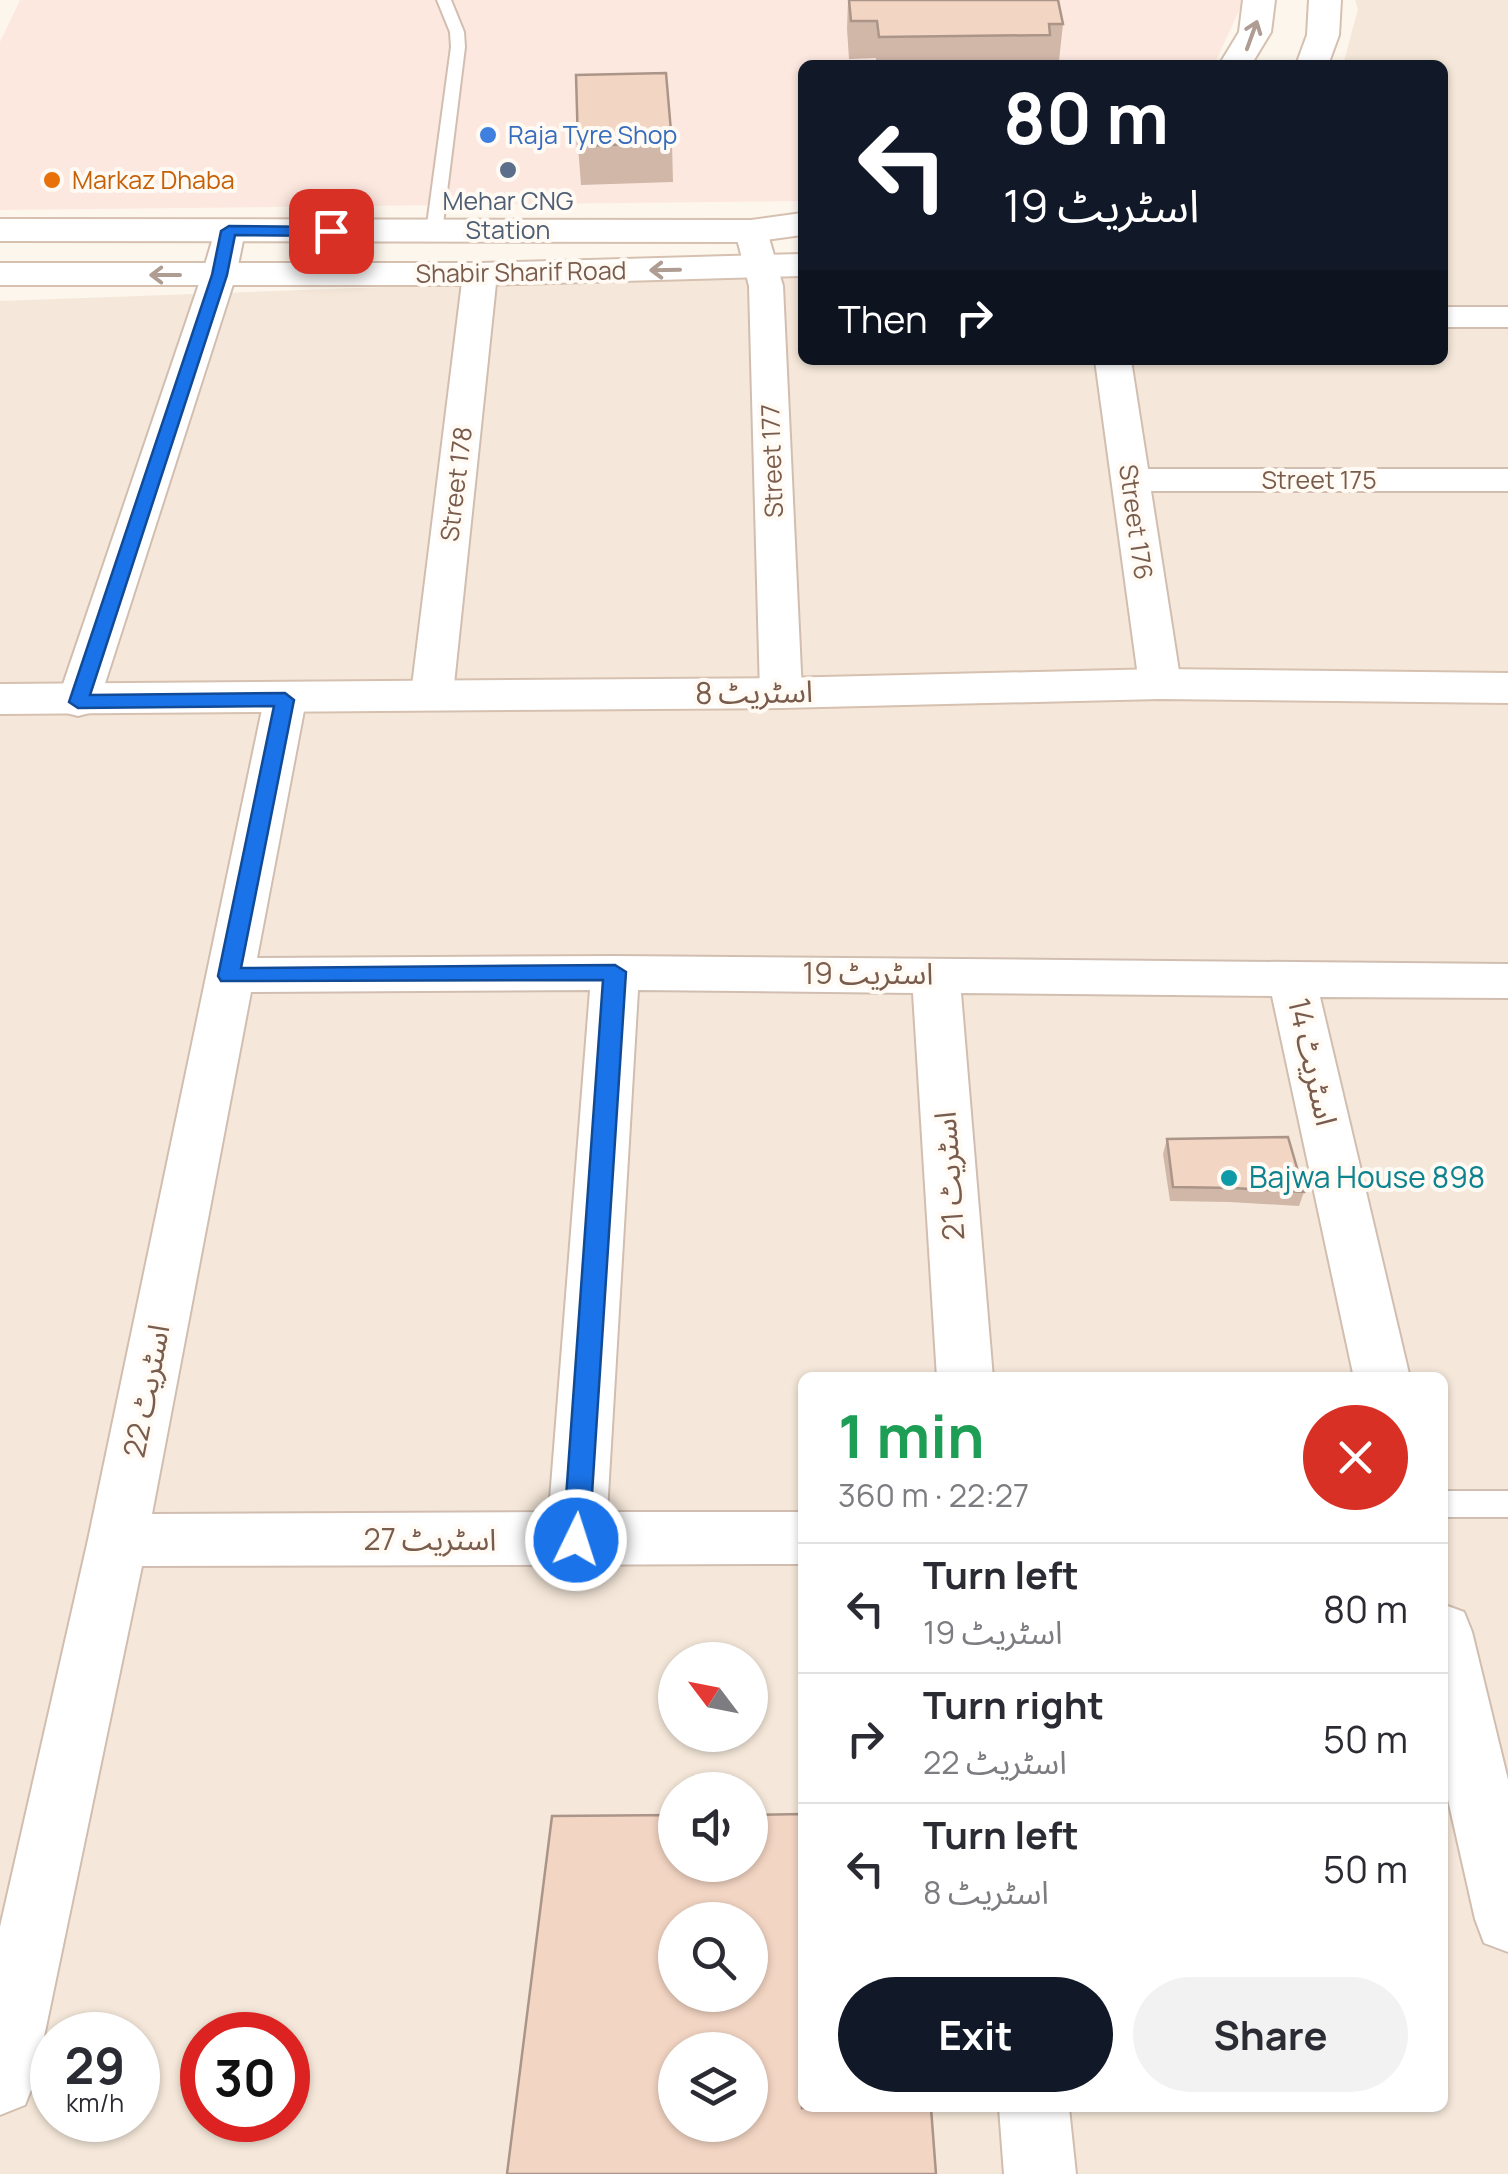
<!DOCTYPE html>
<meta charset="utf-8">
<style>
body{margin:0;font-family:Manrope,"Noto Sans Arabic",sans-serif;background:#f2f2f3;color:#2b2b33;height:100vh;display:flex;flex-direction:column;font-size:38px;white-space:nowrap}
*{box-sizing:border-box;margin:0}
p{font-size:32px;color:#7c7c81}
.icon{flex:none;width:55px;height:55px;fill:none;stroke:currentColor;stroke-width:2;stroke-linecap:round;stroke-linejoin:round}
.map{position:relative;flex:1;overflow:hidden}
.sheet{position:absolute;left:798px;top:1372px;width:650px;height:740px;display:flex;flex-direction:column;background:#fff;border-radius:15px;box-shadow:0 2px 8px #0004}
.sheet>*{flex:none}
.hud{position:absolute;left:798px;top:60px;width:650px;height:305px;border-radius:15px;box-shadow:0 2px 8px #0004;background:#111827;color:#fff;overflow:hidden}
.needle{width:65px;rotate:302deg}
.controls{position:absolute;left:658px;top:1642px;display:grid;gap:20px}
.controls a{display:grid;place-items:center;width:110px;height:110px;border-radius:50%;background:#fff;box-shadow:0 2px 8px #0004;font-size:50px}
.speed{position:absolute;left:30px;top:2012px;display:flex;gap:20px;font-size:50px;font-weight:700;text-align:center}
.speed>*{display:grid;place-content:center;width:130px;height:130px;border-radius:50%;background:#fff;box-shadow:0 2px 8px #0004;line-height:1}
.speed small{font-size:25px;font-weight:400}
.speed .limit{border:15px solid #d22;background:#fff;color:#111}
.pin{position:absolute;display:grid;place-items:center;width:85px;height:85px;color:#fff;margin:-42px;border-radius:20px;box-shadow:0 5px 15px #0006}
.me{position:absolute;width:110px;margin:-55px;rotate:4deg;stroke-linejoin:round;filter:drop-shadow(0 0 8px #0008)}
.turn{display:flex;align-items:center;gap:35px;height:210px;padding:0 40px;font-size:45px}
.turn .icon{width:130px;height:130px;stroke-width:2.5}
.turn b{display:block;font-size:70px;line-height:85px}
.then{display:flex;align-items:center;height:95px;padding:0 40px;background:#0003;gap:20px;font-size:38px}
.round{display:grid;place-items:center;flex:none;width:105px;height:105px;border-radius:52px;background:#f2f2f3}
.summary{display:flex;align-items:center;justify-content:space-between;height:170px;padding:0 40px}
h1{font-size:60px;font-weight:700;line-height:75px;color:#1e9e55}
.primary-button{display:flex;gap:20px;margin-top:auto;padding:20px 40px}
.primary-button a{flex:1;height:115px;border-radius:60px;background:#111827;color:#fff;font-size:40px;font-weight:700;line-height:115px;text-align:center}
.primary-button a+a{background:#f2f2f3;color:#2b2b33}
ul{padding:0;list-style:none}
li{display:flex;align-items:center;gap:30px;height:130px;padding:0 40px;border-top:2px solid #e1e1e2}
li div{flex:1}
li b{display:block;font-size:38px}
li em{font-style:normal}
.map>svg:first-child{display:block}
.residential{fill:#f5e8da;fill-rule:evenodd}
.commercial{fill:#fde8e0}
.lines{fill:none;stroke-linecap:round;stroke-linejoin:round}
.lane-casing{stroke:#d1beb0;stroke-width:4}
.street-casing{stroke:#d1beb0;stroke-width:4}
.secondary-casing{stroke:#d6c0b0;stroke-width:4}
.lane{fill:#fff;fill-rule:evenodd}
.street{fill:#fff;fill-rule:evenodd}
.secondary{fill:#fff;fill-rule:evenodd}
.wall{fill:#d1b7a8}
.building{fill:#f3d5c3;stroke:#aa9588;stroke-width:2.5;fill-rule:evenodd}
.oneway{stroke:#af9d94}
.route{fill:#1a73e8;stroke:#114b97;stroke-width:2.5}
.shop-dot{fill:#3f7fe0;stroke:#fffaf3;stroke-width:4}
.service-dot{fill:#5c6f8a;stroke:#fffaf3;stroke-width:4}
.food-dot{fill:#e8710a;stroke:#fffaf3;stroke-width:4}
.culture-dot{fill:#0f9aa8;stroke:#fffaf3;stroke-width:4}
.labels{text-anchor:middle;stroke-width:8;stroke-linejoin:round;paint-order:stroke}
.far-shop-label{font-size:25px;fill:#366cbe;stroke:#fffaf3;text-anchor:start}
.far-food-label{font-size:25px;fill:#c56008;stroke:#fffaf3;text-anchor:start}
.far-service-label{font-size:25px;fill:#4e5e75;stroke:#fffaf3}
.far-street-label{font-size:25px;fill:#7a5c4d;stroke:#fffaf3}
.street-label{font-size:30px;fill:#7a5c4d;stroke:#fffaf3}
.culture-label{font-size:30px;fill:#0d838f;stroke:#fffaf3;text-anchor:start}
</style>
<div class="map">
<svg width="1508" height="2174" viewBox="0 0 1508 2174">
<rect width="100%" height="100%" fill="#fdf6ec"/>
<path class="residential" d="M1355,0H1508V2174H0V301L802,272V360H1442V65H1343L1358,9ZM802,1378H1442V2108H802ZM675,1660H750V1735H675ZM675,1790H750V1865H675ZM675,1920H750V1995H675ZM52,2035H138V2120H52ZM202,2035H288V2120H202ZM675,2050H750V2125H675Z"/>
<path class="commercial" d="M20,0H1244L1214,65H802V201L0,210V42Z"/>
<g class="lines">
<g class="lane-casing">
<path id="lane" d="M437,0H451L464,32L465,47L442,232L434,237L426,232L451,47L450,32Z
M1442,1491H1508V1517H1442Z"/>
</g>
<g class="street-casing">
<path id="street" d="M229,221L241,224L245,231L236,275L99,702L93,712L78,716L63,712L57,702L202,275L217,224Z
M751,221L763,224L767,231L783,286L802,693L796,702L781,706L766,702L760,693L749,286L735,231L739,224Z
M480,264L492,267L497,274L453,694L447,703L432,707L417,703L411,694L463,274L468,267Z
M1442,307H1508V327H1442Z
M1095,360H1131L1148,469H1508V491H1151L1181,684L1175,693L1160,697L1145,693L1139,684Z
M285,687L300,690L306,700L257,958L615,956L1508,964V998L1320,997L1410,1378H1354L1272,996L961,993L993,1378H937L913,993L638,990L607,1512H802V1564L142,1566L35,2080L25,2105L0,2115V1927L88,1540L264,700L270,690ZM590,990L549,1512L152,1514L251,992Z
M1442,1604L1464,1612L1472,1632L1508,1780V1952L1484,1943L1475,1919L1442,1773Z
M999,2108H1069L1076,2174H1004Z"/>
</g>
<g class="secondary-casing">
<path id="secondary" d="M1243,0H1275L1271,32L1251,65H1219L1239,32Z
M1309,0H1341L1339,35L1328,65H1296L1307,35Z
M802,213V235L751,242L0,241V219L751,220Z
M802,254V276L480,285H0V263H480Z
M1160,669L1508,673V703L1160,699L781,708L0,714V684L781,678Z"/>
</g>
<use href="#lane" class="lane"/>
<use href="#street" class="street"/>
<use href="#secondary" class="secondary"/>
</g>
<path class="wall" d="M848,0H1058L1063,24L1059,61H1048L1047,65H876V58L849,59L847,29Z
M672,143L673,182L581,185L578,146Z
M1167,1139L1304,1192L1299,1206L1229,1202L1170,1201L1163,1154Z"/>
<path class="building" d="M849,0H1058L1063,24H1049L1050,35L879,37L877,21H851Z
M666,73L672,143L578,146L576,75Z
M1288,1137L1304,1192L1233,1188L1173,1187L1167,1139Z
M802,1814V2108H931L936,2174H507L552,1816L675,1815V1865H750V1815ZM675,1920H750V1995H675ZM675,2050H750V2125H675Z"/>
<defs><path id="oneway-shaft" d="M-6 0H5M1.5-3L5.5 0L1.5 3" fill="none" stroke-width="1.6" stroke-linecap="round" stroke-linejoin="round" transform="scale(2.5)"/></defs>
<g class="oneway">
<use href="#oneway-shaft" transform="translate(1252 35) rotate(-70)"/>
<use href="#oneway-shaft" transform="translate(665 270) rotate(179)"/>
<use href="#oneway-shaft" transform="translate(165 275) rotate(-180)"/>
</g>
<path class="route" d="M229,226L331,227L339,231L331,236L235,235L227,275L90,695L285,693L294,700L241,968L615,965L626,972L589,1540L585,1548L576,1551L567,1548L563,1540L603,980L221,981L218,976L274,706L78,708L69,702L212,275L221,231Z"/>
<circle class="shop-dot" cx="488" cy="135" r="10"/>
<circle class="service-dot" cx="508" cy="170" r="10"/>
<circle class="food-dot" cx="52" cy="180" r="10"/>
<circle class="culture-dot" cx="1229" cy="1178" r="10"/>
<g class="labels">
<g class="far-shop-label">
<text x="508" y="144">Raja Tyre Shop</text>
</g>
<g class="far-food-label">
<text x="72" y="189">Markaz Dhaba</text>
</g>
<g class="far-service-label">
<text x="508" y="210">Mehar CNG<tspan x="508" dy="29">Station</tspan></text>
</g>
<g class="far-street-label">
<text transform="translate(521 272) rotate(-1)" y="9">Shabir Sharif Road</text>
<text transform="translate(772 461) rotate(-92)" y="9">Street 177</text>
<text x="1319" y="489">Street 175</text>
<text transform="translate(456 484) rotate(-83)" y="9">Street 178</text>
<text transform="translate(1136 522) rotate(82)" y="9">Street 176</text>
</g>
<g class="street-label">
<text transform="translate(754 693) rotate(-1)" y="10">اسٹریٹ 8</text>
<text x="868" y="984">اسٹریٹ 19</text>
<text transform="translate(1312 1062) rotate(77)" y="10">اسٹریٹ 14</text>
<text transform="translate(950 1176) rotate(-94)" y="10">اسٹریٹ 21</text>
<text transform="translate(147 1391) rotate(-79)" y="10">اسٹریٹ 22</text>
<text x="430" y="1550">اسٹریٹ 27</text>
</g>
<g class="culture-label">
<text x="1249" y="1188">Bajwa House 898</text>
</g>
</g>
</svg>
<div class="controls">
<a><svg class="needle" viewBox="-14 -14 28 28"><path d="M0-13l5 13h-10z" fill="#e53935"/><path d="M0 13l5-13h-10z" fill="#7c7c81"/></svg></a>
<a><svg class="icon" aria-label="sound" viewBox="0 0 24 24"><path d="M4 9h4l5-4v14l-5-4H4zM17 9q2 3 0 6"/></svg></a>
<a><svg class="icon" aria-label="search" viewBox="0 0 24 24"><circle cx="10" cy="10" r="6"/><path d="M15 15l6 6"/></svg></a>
<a><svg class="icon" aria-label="layers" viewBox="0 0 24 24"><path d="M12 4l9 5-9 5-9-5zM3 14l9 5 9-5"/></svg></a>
</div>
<div class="speed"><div>29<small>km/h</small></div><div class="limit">30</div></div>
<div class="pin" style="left:331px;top:231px;background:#d93025"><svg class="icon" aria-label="arrive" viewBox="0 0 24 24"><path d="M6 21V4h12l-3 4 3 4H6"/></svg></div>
<svg class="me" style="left:576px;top:1540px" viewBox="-20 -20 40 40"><circle r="17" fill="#1a73e8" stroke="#fff" stroke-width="3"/><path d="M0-11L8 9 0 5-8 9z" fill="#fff"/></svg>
<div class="hud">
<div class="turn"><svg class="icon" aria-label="left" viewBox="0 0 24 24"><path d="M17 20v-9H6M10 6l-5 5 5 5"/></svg><div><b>80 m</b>اسٹریٹ 19</div></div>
<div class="then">Then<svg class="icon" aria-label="right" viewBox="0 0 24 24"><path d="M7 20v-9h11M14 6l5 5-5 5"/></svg></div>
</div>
<section class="sheet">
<div class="summary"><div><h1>1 min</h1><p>360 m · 22:27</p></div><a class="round" style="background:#d93025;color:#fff"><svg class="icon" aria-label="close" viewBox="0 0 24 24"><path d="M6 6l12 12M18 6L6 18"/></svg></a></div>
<ul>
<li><svg class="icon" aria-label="left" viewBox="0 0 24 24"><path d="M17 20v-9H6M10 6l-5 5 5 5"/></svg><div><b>Turn left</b><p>اسٹریٹ 19</p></div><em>80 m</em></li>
<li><svg class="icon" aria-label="right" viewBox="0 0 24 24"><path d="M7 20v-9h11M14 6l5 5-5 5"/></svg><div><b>Turn right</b><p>اسٹریٹ 22</p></div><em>50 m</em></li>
<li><svg class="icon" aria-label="left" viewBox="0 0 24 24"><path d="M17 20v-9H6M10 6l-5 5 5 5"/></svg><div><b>Turn left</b><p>اسٹریٹ 8</p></div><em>50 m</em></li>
</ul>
<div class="primary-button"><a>Exit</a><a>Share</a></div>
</section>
</div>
